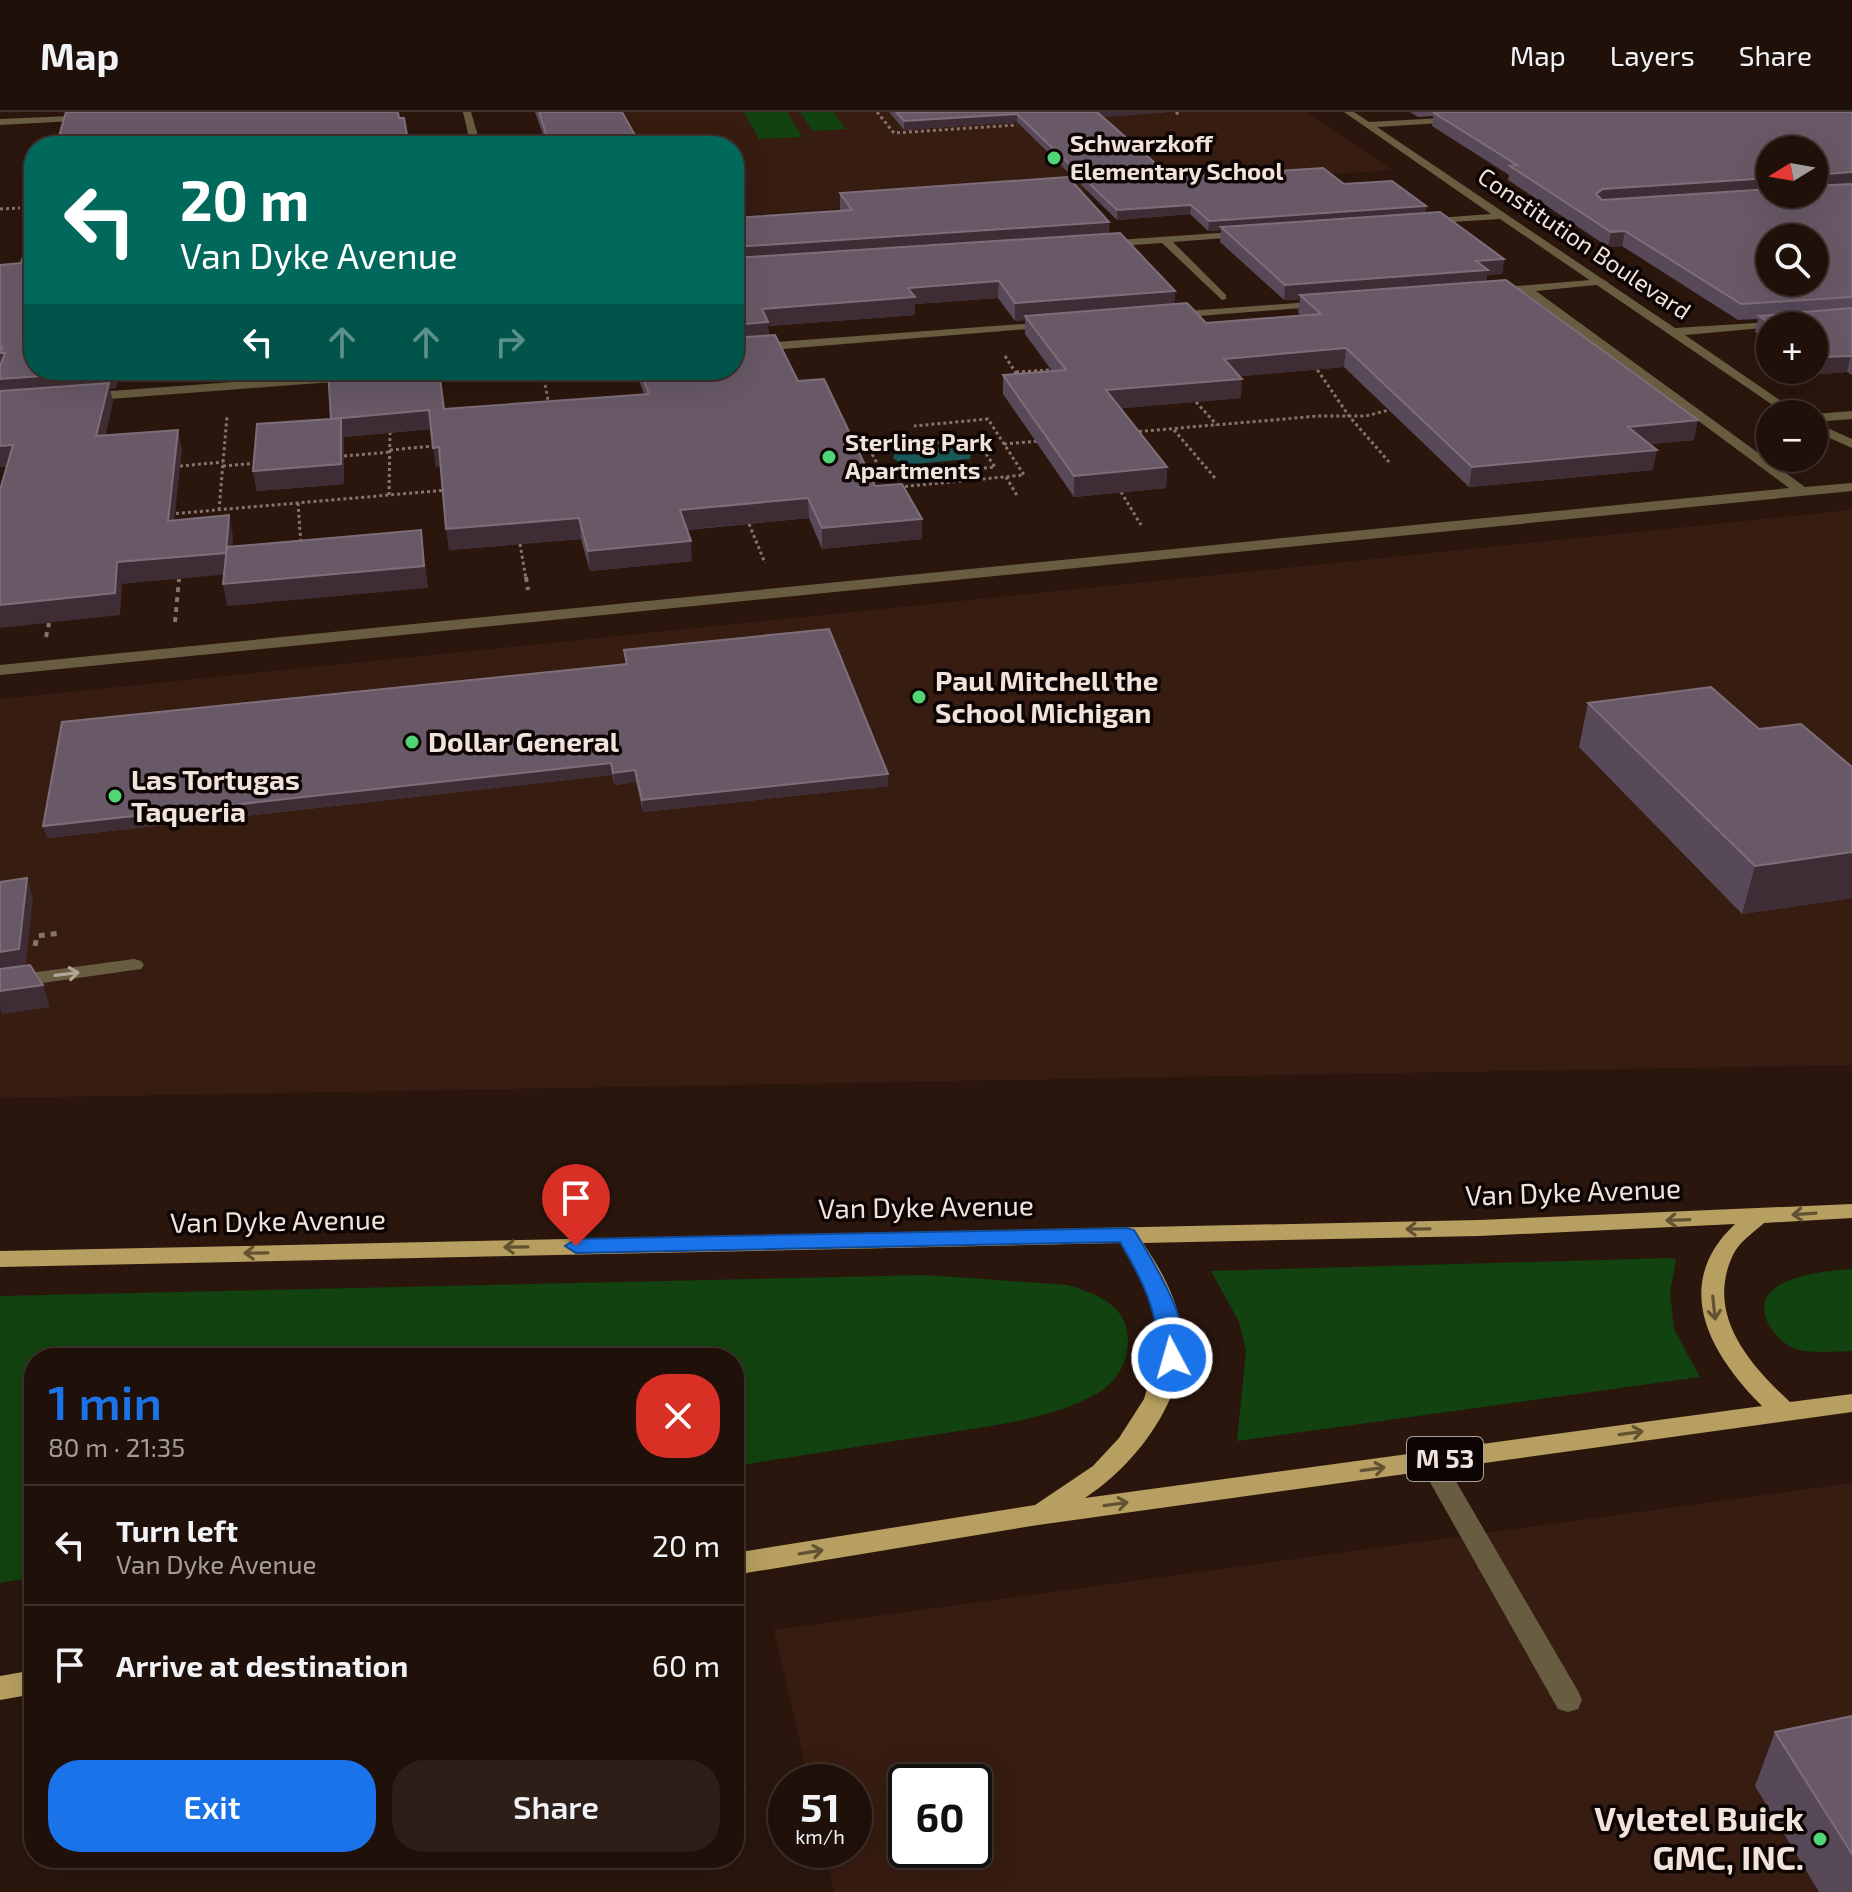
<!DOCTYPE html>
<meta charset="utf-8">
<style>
body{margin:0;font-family:"Exo 2",sans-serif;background:#2d1e18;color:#f1f3f6;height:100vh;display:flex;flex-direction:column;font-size:30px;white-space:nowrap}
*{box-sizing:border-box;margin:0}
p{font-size:26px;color:#a29d9c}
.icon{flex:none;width:44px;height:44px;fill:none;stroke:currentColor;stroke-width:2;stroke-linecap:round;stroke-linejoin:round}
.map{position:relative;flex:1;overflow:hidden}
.sheet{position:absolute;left:24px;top:1236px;width:720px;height:520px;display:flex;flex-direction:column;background:#20100a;border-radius:32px;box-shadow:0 8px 32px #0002,0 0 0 2px #3d302b}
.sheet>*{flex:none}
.guide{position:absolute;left:24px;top:24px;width:720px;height:244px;border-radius:32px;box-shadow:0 8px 32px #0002,0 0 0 2px #3d302b;background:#00695c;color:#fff;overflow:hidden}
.needle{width:52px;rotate:259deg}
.controls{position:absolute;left:1756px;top:24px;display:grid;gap:16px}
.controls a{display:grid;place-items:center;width:72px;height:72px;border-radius:50%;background:#20100a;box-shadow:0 8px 32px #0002,0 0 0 2px #3d302b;font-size:40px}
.speed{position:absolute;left:768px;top:1652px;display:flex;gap:16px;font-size:40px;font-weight:700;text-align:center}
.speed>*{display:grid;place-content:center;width:104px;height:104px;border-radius:50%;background:#20100a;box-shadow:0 8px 32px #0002,0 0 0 2px #3d302b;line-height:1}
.speed small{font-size:20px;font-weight:400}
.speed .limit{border:4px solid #111;border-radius:12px;background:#fff;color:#111}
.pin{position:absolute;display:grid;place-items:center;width:68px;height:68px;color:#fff;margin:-82px -34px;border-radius:50% 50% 50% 0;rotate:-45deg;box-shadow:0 0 8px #0007}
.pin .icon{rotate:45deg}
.me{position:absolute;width:88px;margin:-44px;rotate:354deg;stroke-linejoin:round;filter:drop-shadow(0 0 6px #0008)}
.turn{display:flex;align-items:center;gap:28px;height:168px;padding:0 24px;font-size:36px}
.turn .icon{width:104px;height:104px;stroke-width:2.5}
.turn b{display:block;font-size:56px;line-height:68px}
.lanes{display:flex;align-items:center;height:76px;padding:0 24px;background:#0003;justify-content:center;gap:40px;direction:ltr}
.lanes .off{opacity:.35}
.round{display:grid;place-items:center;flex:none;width:84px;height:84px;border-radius:32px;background:#2d1e18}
.head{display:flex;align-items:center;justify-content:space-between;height:136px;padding:0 24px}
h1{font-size:48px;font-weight:600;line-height:60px;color:#1a73e8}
.button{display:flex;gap:16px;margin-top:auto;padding:16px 24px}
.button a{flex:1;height:92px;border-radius:32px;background:#1a73e8;color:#fff;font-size:32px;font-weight:600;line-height:92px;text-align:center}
.button a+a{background:#2d1e18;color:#f1f3f6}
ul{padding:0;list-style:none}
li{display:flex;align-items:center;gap:24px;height:120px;padding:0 24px;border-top:2px solid #3d302b}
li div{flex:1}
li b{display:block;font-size:30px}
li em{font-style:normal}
header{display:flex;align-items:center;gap:48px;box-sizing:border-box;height:112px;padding:0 40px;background:#20100a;border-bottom:2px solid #3d302b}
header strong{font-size:38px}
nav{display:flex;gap:44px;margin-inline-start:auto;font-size:28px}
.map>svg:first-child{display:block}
.built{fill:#371c11;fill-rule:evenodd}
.green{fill:#12420f}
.water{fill:#195758}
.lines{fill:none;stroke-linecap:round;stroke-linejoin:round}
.path-far2{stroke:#85736c;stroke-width:3;stroke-dasharray:3 3;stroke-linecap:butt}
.path-far1{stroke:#85736c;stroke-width:4;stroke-dasharray:5 5;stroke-linecap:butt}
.path{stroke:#85736c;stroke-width:5;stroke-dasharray:6 6;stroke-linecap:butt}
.service{fill:#685d40;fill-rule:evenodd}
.minor{fill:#685d40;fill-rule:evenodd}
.primary{fill:#b69f60;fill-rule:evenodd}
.wall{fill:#584959}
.shaded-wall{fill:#3f2d35}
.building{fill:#695967;stroke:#7e6e79;stroke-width:2;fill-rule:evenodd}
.oneway{stroke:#b3a696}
.oneway2{stroke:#625232}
.route{fill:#1a73e8;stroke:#114b97;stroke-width:2}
.poi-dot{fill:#50d674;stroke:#0d0503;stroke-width:3}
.labels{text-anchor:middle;stroke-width:7;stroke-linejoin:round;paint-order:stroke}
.far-poi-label{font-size:24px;font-weight:bold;fill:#f1e2dc;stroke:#0d0503;text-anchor:start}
.far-street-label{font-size:24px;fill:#f1e2dc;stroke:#0d0503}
.shield{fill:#0d0503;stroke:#ada09b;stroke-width:2}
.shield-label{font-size:26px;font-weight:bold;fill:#f1e2dc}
.poi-label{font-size:28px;font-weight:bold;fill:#f1e2dc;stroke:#0d0503;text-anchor:start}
.street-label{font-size:28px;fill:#f1e2dc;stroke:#0d0503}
.near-poi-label{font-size:34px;font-weight:bold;fill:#f1e2dc;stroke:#0d0503;text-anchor:end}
</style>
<header>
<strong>Map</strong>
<nav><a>Map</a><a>Layers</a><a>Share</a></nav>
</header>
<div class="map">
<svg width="1852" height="1780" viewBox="0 0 1852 1780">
<rect width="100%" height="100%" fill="#2a160d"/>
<path class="built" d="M624,0H1308L1392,58L734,104V34H641Z
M1852,398V953L0,986V587Z
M1852,1371V1780H834L825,1738H854V1670H809L774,1518ZM906,1670H974V1738H906Z"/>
<path class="green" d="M744,0H787L802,25L759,27Z
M800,0H834L846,17L813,19Z
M1670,1146L1676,1147L1670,1181L1674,1217L1700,1265L1237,1329L1246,1239L1239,1210L1211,1159Z
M1852,1157V1239C1835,1239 1813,1242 1796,1237C1786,1234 1774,1223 1769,1213C1744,1166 1821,1159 1852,1157Z
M926,1163L1068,1173C1086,1179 1109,1186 1120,1202C1138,1229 1124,1266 1098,1281C1048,1309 988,1314 933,1323C867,1333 800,1344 734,1354V1246H34V1465L0,1471V1184Z"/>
<path class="water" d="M962,334L971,340L970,347L903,353L893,346L895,340Z"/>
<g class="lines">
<path class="path-far2" d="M877,0L894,21L1017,13
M1176,0L1180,4
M0,97L20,96
M1005,244L1019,266
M1314,253L1349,304L1389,350
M1016,260L1051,258
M544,267L549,293
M1196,290L1217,313
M1174,318L1215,366
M1133,320L1319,304H1366L1393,297
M976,327L995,355L884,365L869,336Z
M1004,332L1039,329
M390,338L433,334
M344,344L390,340
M180,354L223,350
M223,354L258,351
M1006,365L1018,385
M899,375L1024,363L988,307L914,314
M1121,380L1141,413
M389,383L390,321
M298,391L301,433
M219,398L227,304
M170,402L447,378
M749,412L765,451
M520,432L526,467"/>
<path class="path-far1" d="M526,465L528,478
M175,510L179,467
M46,525L49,511"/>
<path class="path" d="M35,834L37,824L60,821"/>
<path class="service" d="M1602,167L1608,170L1606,172L1536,179L1805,375L1852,371V379L0,563V553L1789,376L1524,180L1492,182L1486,179L1492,176Z
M1324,189L1328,190V194L1173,206L1167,203L1173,200Z
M1049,210L1055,213L1053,215L734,241V233Z
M408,258H454C443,265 416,268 405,261Z
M355,261L359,262V268L84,289L78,285L84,281Z
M134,847L141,849L144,853L141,857L0,877V865Z
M1431,1339L1440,1342L1578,1579L1582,1588L1578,1597L1568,1600L1558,1597L1418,1349L1422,1342Z"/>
<path class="minor" d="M463,0H471L481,34H471Z
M1344,0H1354L1369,10L1460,5L1457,10L1377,15L1675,216L1788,209L1786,214L1685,223L1800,302H1786L1500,107L1419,112L1423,107L1491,102Z
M95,3L92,8L0,13V7Z
M1247,119L1252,122L1251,124L1173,130L1226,183V187L1222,188L1162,131L1103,135L1098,132L1103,129Z
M1852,299V307L1814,310V302Z
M1814,310L1852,327V336L1814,319Z"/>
<path class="primary" d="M1852,1092V1106L1764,1111C1754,1120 1739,1130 1733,1143C1705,1202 1749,1252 1790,1290L1852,1282V1300L1038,1413L734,1463V1441L1035,1393L1093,1354L1119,1326L1144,1287L1158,1240L1153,1194L1144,1171L1120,1131L0,1155V1139L1479,1108ZM1735,1112C1670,1173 1710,1242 1762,1294L1085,1386C1137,1352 1191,1282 1181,1215C1176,1184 1160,1156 1143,1131L1479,1124Z
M34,1558V1582L0,1588V1564Z"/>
</g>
<path class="wall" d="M535,0H622L641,34H547Z
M889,0H1168L1103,5L1172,66L1344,72L1426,94L1425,101L1504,147L1502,162L1487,163L1486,169L1694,328L1650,332L1653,358L1469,375L1344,255L1240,264L1241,286L1120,296L1167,355L1166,376L1074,385L1003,282V263L1052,259L1025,222V208L1015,209L998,186L915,192V203L768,214L769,223L798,269L875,374L922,427L822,437L809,406L687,418L692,449L590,459L581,427L449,438L441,355H436L431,317L344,325V372L257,379L253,359L331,307L644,282L635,258H734L842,99L840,97V81L1109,110V121L1175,179L1174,192L1206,211L1301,203L1298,201L1300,187L1284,188L1220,130L1221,118L1208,119L1190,102L1117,108L1017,10L904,18Z
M1410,0H1852V263L1847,260L1819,262L1813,258L1814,214H1770V230L1755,220L1758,207L1738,208L1622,134L1608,135L1508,68L1509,63L1432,14L1433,4L1418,5Z
M624,538L888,674L643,700L636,670L615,673L612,663L47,726L626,552Z
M1588,591L1759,617L1852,655V786L1742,802L1579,635Z
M1852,1604V1780H1819L1755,1674L1775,1620Z"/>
<path class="shaded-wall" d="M1093,0H1168L1093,6Z
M1017,2V10L904,18V9Z
M1852,60V74L1814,77V63Z
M1770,66V80L1601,91L1596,82L1603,77Z
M1191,93L1190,102L1117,108V98Z
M1426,94L1424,104L1221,115V118L1208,119L1209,109Z
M1109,110L1108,126L734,152V135Z
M1625,119L1622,134L1608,135L1611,120Z
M1504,147L1502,162L1487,163L1486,173L1300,183V187L1284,188L1285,173L1476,149Z
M999,169L998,186L915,192V203L768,214L769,227L734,231V213L762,197L908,176Z
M1175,179L1174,197L1025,204V208L1015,209V191Z
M2,235L5,241L0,253V236Z
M1346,236L1344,255L1222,266L1224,247Z
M1851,243L1847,260L1819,262L1823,245Z
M113,258H170L120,262L116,276L110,277L113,290L101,344L0,285V267Z
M1242,267L1241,286L1105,298L1106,278Z
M429,298L431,317L344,325V372L257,379L253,359L332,307Z
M1698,308L1694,328L1624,335L1628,315Z
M178,318L182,338L172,430L168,409Z
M13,333L18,354L0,355V334Z
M439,335L442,355H436L433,336Z
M1657,338L1653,358L1469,375L1472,355Z
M1167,355L1166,376L1074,385V364Z
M808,386L809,406L682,418L680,398Z
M229,403L233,425L230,462L122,472L120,503L0,516V493L117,450Z
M579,406L581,427L449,438L446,417Z
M922,407V427L822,437V416Z
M421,418L428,476L227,494L223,472Z
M691,429L692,449L590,459L588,439Z
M611,651L612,663L47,726L43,714Z
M635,658L636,670L615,673L613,661Z
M888,662V674L643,700L642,688Z
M1852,740V786L1742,802L1755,754Z
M27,766L33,787L25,859L0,863V840Z
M43,873L50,895L2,902L0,895V879Z"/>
<path class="building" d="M66,0H398L399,6H404L409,34H56Z
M539,0H622L641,34H550Z
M896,0H1097L1172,66L1323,56L1344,72L1392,69L1426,94L1209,109L1191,93L1117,98L1017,2L904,9Z
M1444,0H1852V60L1814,63V38H1770V66L1603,77L1596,82L1602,88L1770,77V82H1814V74L1852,72V185L1741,192L1625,119L1611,120L1510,54L1517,53L1434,1ZM1770,126H1814V170H1770Z
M1068,65L1109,110L734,135V106L852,98L840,81Z
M1440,100L1504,147L1476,149L1488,158L1285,173L1221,115Z
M34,109V258H113V259L0,267V254L5,241H0L2,235L0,236V153L21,151Z
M1120,121L1175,179L1015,191L999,169L908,176L915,185L762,197L768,210L734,213V146Z
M1506,168L1698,308L1628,315L1657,338L1472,355L1346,236L1224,247L1242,267L1106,278L1167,355L1074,364L1003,263L1066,258L1025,204L1187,191L1206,211L1321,202L1300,183Z
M1852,196V244L1823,245L1814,240V214H1774L1759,204Z
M775,223L798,269L824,267L875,374L902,372L922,407L822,416L808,386L680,398L691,429L588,439L579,406L446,417L439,335L433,336L429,298L332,307L341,306V352L253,359L257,312L331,307L328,258H439L444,297L649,282L640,258H734V226Z
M109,271L96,324L178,318L168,409L229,403L226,441L117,450L115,481L0,493V378L13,333L0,334V279Z
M421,418L424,454L223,472L227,435Z
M829,517L888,662L642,688L635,658L613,661L611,651L43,714L62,610L627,552L624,538Z
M1711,575L1759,617L1801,612L1852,655V740L1755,754L1588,591Z
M27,766L19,837L0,840V770Z
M30,853L43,873L0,879V857Z
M1852,1604V1742L1775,1620Z"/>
<defs><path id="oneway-shaft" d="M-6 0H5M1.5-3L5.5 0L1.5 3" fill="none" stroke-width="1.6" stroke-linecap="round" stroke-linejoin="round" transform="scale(2)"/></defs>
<use class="oneway" href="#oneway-shaft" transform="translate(67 862) rotate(-7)"/>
<g class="oneway2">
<use href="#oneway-shaft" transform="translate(1804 1102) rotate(176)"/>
<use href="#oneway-shaft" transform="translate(1678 1108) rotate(178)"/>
<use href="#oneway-shaft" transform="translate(1418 1117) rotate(179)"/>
<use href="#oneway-shaft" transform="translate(516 1135) rotate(179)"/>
<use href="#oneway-shaft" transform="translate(256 1141) rotate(179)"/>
<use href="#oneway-shaft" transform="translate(1714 1196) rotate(84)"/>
<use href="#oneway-shaft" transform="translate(1631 1321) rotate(-8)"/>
<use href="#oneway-shaft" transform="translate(1373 1357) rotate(-8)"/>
<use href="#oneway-shaft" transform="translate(1116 1392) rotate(-8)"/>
<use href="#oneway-shaft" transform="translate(811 1440) rotate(-9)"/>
</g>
<path class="route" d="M1126,1116L1134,1118C1151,1146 1198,1219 1180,1251L1172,1254L1161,1246C1156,1197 1145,1172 1120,1130L576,1141L565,1134L576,1127Z"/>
<g class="poi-dot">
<circle cx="1054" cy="46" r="8"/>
<circle cx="829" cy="345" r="8"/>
<circle cx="919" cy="585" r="8"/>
<circle cx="412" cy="630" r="8"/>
<circle cx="115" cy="684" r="8"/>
<circle cx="1820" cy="1727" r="8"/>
</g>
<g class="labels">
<g class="far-poi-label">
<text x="1070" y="40">Schwarzkoff<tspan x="1070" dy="28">Elementary School</tspan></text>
<text x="845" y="339">Sterling Park<tspan x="845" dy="28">Apartments</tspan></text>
</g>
<g class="far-street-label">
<text transform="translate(1584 132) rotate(34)" y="8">Constitution Boulevard</text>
</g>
<rect class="shield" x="1407" y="1325" width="76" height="44" rx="6"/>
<g class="shield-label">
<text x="1445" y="1356">M 53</text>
</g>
<g class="poi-label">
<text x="935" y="579">Paul Mitchell the<tspan x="935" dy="32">School Michigan</tspan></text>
<text x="428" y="640">Dollar General</text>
<text x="131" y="678">Las Tortugas<tspan x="131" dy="32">Taqueria</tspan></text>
</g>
<g class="street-label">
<text transform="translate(1573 1080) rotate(-2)" y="10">Van Dyke Avenue</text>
<text transform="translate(926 1095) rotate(-1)" y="10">Van Dyke Avenue</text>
<text transform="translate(278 1109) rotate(-1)" y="10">Van Dyke Avenue</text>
</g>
<g class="near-poi-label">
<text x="1804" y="1719">Vyletel Buick<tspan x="1804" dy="39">GMC, INC.</tspan></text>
</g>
</g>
</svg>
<div class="controls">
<a><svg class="needle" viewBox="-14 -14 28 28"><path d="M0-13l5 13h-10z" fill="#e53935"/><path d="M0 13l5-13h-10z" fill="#a29d9c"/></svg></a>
<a><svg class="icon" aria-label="search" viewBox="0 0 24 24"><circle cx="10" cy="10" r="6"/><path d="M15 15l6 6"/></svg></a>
<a>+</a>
<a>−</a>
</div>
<div class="speed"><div>51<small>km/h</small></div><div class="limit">60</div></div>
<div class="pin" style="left:576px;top:1134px;background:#d93025"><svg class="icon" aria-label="arrive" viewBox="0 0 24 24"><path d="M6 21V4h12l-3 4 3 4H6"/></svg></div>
<svg class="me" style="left:1172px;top:1246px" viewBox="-20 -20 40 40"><circle r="17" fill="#1a73e8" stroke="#fff" stroke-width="3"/><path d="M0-11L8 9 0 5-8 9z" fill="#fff"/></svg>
<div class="guide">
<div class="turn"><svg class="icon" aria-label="left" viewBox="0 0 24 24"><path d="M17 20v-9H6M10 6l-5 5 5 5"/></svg><div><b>20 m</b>Van Dyke Avenue</div></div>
<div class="lanes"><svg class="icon" aria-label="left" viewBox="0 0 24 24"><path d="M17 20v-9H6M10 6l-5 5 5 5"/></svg><svg class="icon off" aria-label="ahead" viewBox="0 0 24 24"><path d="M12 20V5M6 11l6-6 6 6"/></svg><svg class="icon off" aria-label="ahead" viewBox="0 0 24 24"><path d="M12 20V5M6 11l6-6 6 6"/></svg><svg class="icon off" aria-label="right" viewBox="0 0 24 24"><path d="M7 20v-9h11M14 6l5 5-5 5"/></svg></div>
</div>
<section class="sheet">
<div class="head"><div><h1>1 min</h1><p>80 m · 21:35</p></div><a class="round" style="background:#d93025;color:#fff"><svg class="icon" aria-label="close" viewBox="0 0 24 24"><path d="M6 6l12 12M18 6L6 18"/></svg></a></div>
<ul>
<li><svg class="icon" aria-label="left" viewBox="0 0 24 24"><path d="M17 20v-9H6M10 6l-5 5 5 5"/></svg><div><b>Turn left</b><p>Van Dyke Avenue</p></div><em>20 m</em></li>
<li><svg class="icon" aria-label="arrive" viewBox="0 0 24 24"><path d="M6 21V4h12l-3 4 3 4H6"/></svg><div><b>Arrive at destination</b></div><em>60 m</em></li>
</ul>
<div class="button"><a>Exit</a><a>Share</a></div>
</section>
</div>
